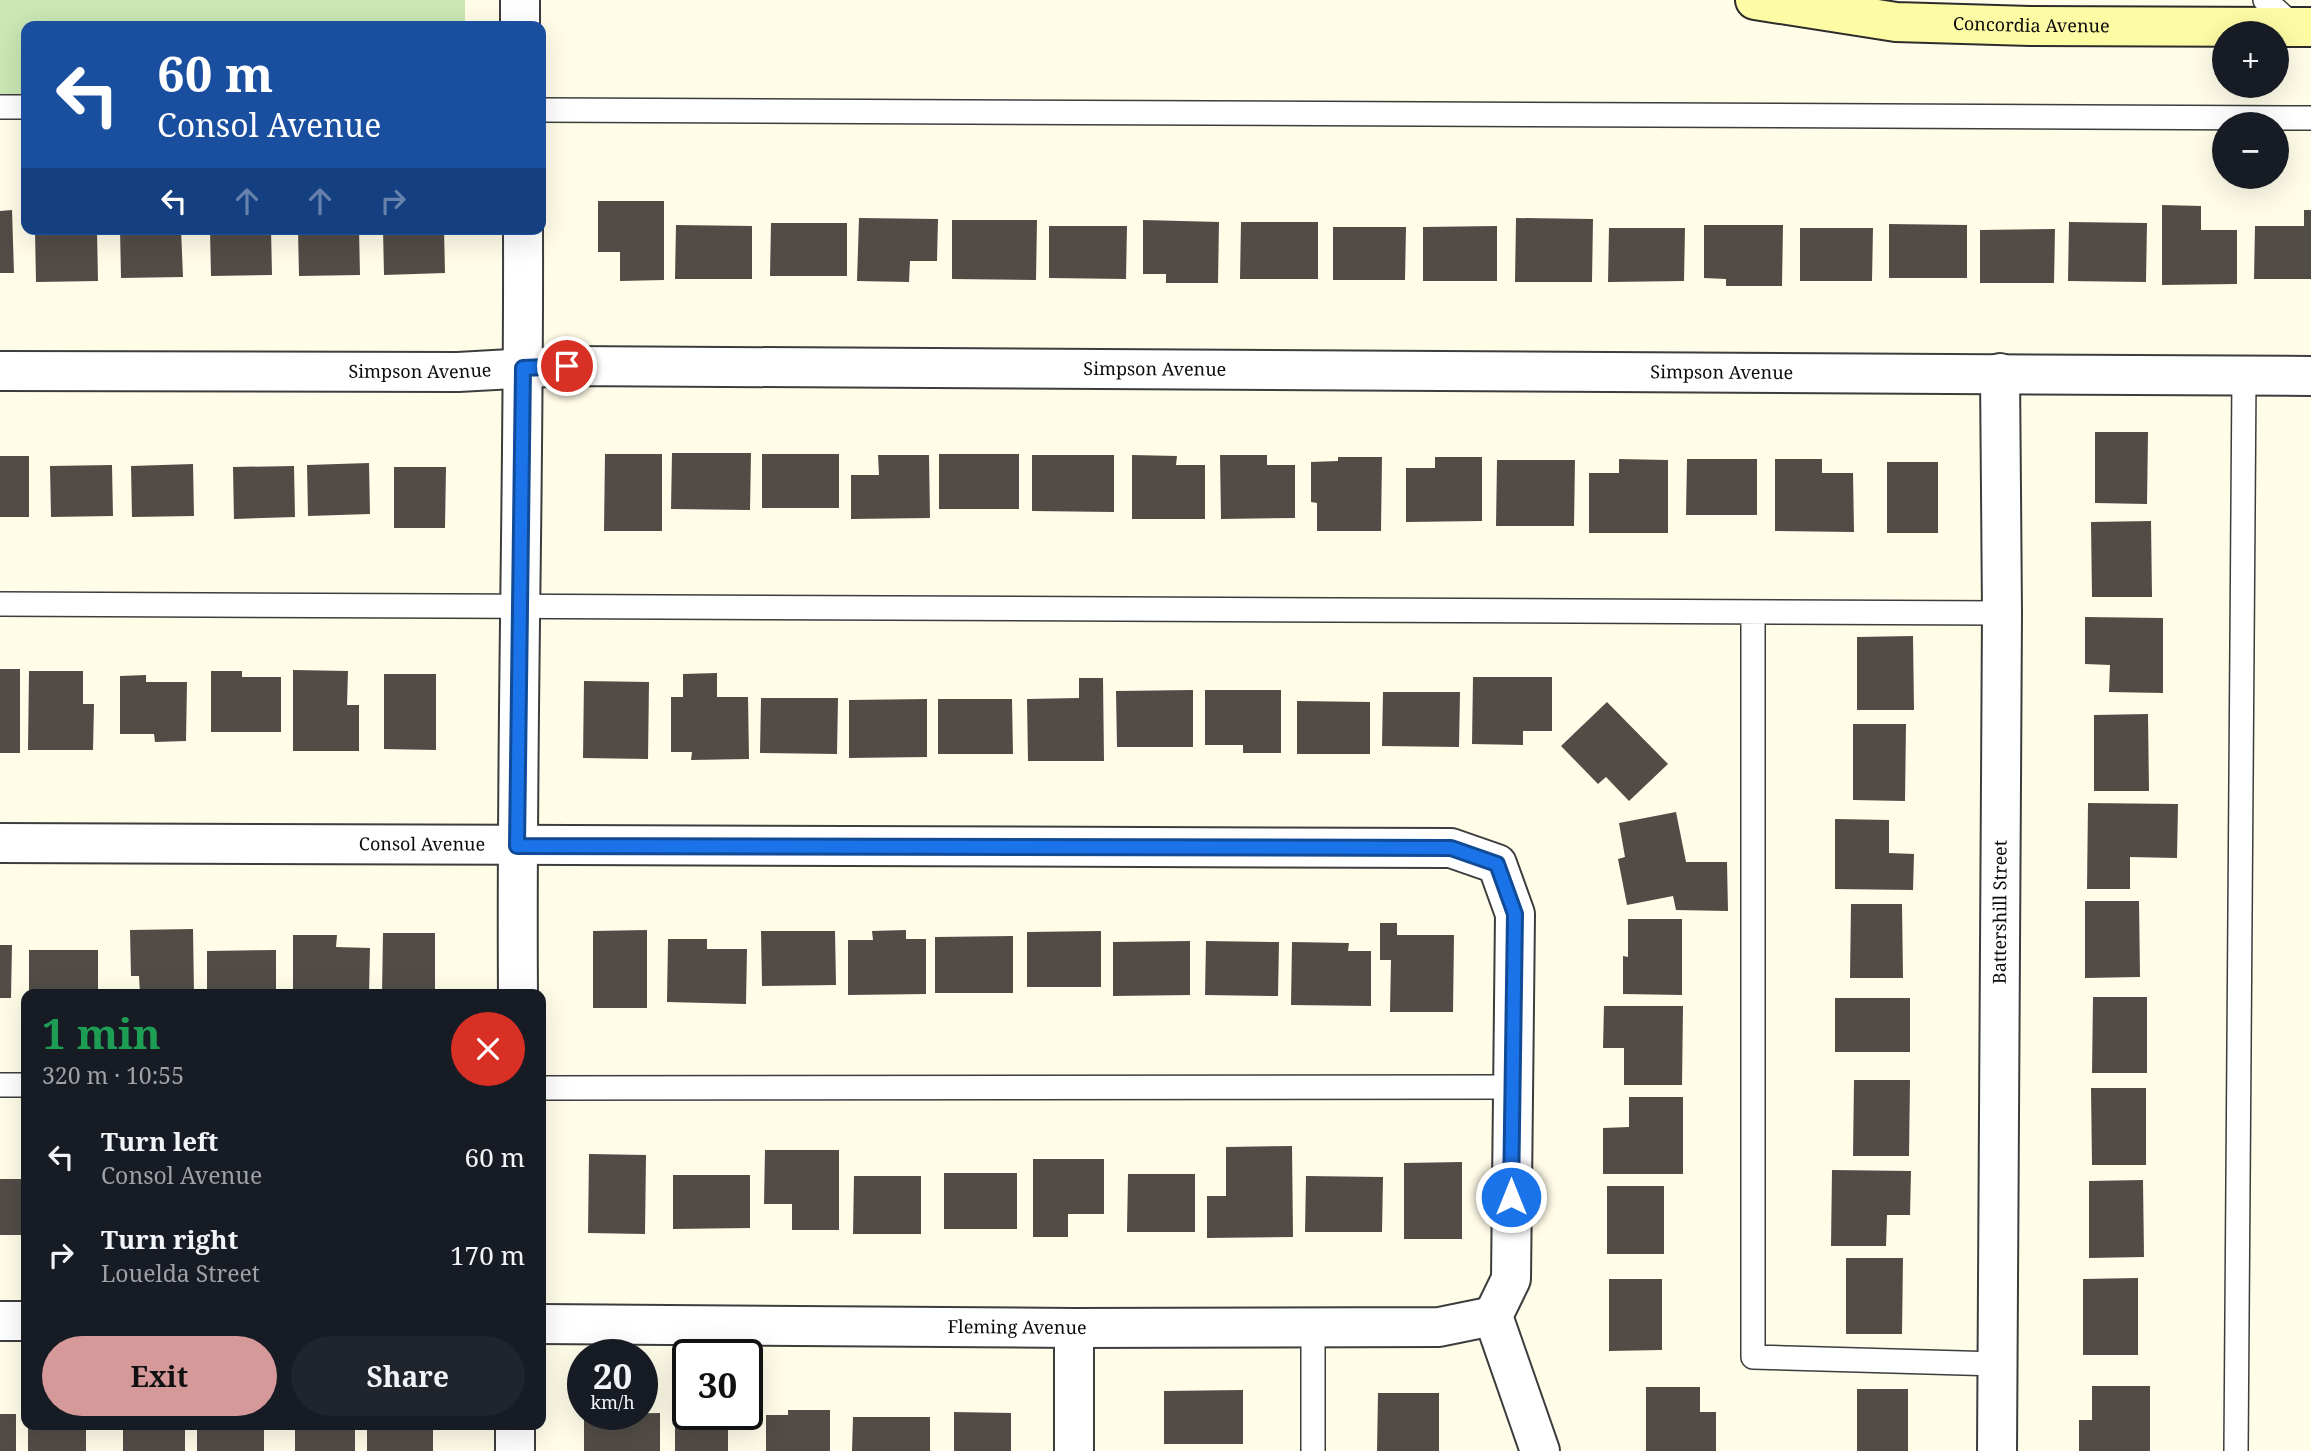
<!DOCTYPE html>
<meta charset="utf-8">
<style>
body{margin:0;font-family:"Noto Serif",serif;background:#20242c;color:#f1f3f6;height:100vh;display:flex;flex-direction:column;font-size:26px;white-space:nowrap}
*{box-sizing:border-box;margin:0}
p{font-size:23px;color:#9ea1a6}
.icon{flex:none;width:38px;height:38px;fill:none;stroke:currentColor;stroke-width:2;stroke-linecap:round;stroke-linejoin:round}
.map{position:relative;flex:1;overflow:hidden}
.sheet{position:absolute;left:21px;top:989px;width:525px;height:441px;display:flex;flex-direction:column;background:#171b24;border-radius:14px;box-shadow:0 7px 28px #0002}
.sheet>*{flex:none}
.guide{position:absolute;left:21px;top:21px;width:525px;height:214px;border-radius:14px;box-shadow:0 7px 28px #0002;background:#1a4fa0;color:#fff;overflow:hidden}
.fabs{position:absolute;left:2212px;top:21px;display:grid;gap:14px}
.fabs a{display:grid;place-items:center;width:77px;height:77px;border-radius:50%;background:#171b24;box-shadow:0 7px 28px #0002;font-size:35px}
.speed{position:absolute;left:567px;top:1339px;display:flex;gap:14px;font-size:35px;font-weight:700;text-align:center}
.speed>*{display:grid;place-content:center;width:91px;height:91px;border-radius:50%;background:#171b24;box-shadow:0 7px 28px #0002;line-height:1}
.speed small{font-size:18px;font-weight:400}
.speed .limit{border:4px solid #111;border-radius:10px;background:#fff;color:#111}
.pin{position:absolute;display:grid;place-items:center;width:60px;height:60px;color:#fff;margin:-30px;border:4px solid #fff;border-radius:50%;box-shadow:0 2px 7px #0007}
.me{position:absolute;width:77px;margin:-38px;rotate:0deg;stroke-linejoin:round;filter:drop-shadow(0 0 5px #0008)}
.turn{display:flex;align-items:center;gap:24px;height:147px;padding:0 21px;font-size:32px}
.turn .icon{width:91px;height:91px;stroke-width:2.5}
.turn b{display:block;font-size:49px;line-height:60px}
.lanes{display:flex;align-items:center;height:66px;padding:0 21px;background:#0003;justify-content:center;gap:35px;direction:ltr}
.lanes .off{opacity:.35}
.round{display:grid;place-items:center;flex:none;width:74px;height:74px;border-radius:37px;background:#20242c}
.headline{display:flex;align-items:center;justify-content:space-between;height:119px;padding:0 21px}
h1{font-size:42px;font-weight:700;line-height:52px;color:#1e9e55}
.button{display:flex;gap:14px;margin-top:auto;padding:14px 21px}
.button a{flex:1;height:80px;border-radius:42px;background:#d69999;color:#111;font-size:28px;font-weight:700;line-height:80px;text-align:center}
.button a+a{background:#20242c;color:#f1f3f6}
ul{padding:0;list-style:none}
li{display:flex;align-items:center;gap:21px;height:98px;padding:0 21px}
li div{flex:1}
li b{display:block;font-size:26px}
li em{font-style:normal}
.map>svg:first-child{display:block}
.green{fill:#cae7b4}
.building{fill:#524c47}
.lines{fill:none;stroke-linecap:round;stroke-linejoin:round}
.service-casing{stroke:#3d3d3d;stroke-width:26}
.minor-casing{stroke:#3d3d3d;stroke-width:42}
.secondary-casing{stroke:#2c2c2c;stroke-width:42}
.service{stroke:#fff;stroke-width:23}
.minor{stroke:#fff;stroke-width:38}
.secondary{stroke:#fdfba4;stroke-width:38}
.route-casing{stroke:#114b97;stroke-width:18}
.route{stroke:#1a73e8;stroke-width:12}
.labels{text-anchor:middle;stroke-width:7;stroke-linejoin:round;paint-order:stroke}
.street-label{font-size:18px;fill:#0a0a0a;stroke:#fff}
</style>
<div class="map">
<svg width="2311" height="1451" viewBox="0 0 2311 1451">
<rect width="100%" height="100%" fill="#fffce8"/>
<path class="green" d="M0,0H465V26H26V96H0Z"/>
<path class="building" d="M598,201H664V280L620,281V252H598Z
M2162,205L2201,206V230H2237V284L2162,285Z
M12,210L14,273H0V211Z
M2304,210H2311V279H2254L2255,226H2304Z
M859,218L938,219L937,261H910L909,282L857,281Z
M1516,218L1593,219L1592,282H1515Z
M952,220H1037L1036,280L952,279Z
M1143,220L1219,222L1218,283H1166V274H1143Z
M1241,222H1318V279H1240Z
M2069,222L2147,223L2146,282L2068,281Z
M771,223H847V276H770Z
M1889,224L1967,225V278H1889Z
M676,225L752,226V279H675Z
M1704,225H1783L1782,286H1726V279L1704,278Z
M1049,226H1127L1126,279L1049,278Z
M1497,226V281H1423V227Z
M1333,227H1406L1405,280H1333Z
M1609,228H1685L1684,281L1608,282Z
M1800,228H1873L1872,281H1800Z
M120,229H181L183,277L121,278Z
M210,229H271L272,275L211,276Z
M298,229H359L360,275L299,276Z
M383,229H444L445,273L384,275Z
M2055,229L2054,283H1980V230Z
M97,230L98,281L36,282L35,231Z
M2095,432H2148L2147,504L2095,503Z
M672,453H751L750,510L671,509Z
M605,454H662V531H604Z
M762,454H839V508H762Z
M939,454H1019V509H939Z
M878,455H929L930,518L851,519V475H879Z
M1032,455H1114V512L1032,511Z
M1132,455L1177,456L1176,465H1205V519H1132Z
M1220,455H1267V465H1295V518L1221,519Z
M0,456H29V517H0Z
M1338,457H1382L1381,531H1317V503L1311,502V462L1338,461Z
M1435,457H1482V521L1406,522V468H1435Z
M1619,459L1668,460V533H1589V473H1619Z
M1687,459H1757V515H1686Z
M1775,459H1822V473H1853L1854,532L1775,531Z
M1497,460H1575L1574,526H1496Z
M1887,462H1938V533H1887Z
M369,463L370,514L308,516L307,465Z
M193,464L194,516L132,517L131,466Z
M112,465L113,516L51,517L50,466Z
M294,466L295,517L234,519L233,467Z
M394,467H446L445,528H394Z
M2151,521L2152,597H2092L2091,522Z
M2085,617L2163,618V693L2109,692L2110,665L2085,664Z
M1913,636L1914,710H1857V637Z
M0,669H20V753H0Z
M293,670L348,671L347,705H359V751H293Z
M29,671H83V704H94L93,750H28Z
M211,671H242V677H281V732H211Z
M717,673V697H748L749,759L691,760L692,752H671V697H683V674Z
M384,674H436V750L384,749Z
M146,675V682H187L186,741L155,742L154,734H120V676Z
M1473,677H1552V731H1523V745L1472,744Z
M1079,678H1103L1104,761H1028L1027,699L1079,698Z
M584,681L649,682L648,759L583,758Z
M1193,690V747H1117L1116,691Z
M1205,690H1281V753H1243V745H1205Z
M1383,692H1460L1459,747L1382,746Z
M761,698H838L837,754L760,753Z
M927,699V757L849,758V700Z
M938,699H1012L1013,754H938Z
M1297,701L1370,702V754H1297Z
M1607,702L1668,764L1629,801L1606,777L1598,784L1561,746Z
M2148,714L2149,791H2094V715Z
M1853,724H1906L1905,801L1853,800Z
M2088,803L2178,804L2177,858L2130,857V889H2087Z
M1676,812L1686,862H1727L1728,911L1676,910L1673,896L1627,905L1618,859L1625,857L1619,823Z
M1835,819L1889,820V853L1914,854L1913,890L1835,889Z
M2085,901H2139L2140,977L2085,978Z
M1851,904H1902L1903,978H1850Z
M1628,919H1682V995L1623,994V956L1628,957Z
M1380,923H1397V935H1454L1453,1012H1390L1391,960H1380Z
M193,929L194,994H140L139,976H131L130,930Z
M647,930V1008H593V931Z
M906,930V939H926V994L848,995V940H873L872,931Z
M761,931H835L836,985L762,986Z
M1101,931V987H1027V932Z
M383,933H435V994H382Z
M293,935H337L336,947L370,948L369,994H293Z
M1013,936V993H935V937Z
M668,939H707V949H747L746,1004L667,1002Z
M1190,941V995L1113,996V942Z
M1206,941L1279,942L1278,996L1205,995Z
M1292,942L1349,943L1348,951H1371V1006L1291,1005Z
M0,945H12L11,998H0Z
M29,950H98V994H29Z
M276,950V994H207V951Z
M2093,997H2147V1073H2092Z
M1835,998H1910V1052H1835Z
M1604,1006H1683L1682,1085H1624V1048H1603Z
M1854,1080H1910L1909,1156H1853Z
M2091,1088H2146V1165H2092Z
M1629,1097H1683V1174H1603V1128L1629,1127Z
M1292,1146L1293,1237L1207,1238V1196H1226V1147Z
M765,1150H839V1230H792V1204H764Z
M589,1154L646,1155L645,1234L588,1233Z
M1033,1159H1104V1214H1068V1237H1033Z
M1462,1162V1239H1404V1163Z
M1832,1170L1911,1171L1910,1215H1887L1886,1246H1831Z
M944,1173H1017V1229H944Z
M1128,1174H1195V1232H1127Z
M673,1175H750V1228L673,1229Z
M854,1176H921V1234H853Z
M1306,1176L1383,1177L1382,1232H1305Z
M0,1179H26V1235H0Z
M2143,1180L2144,1257L2089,1258V1181Z
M1607,1186H1664V1254H1607Z
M1846,1258H1903L1902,1334H1846Z
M2138,1278V1355H2083V1279Z
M1609,1279H1662V1350L1609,1351Z
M2092,1386H2150V1451H2079V1420H2092Z
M1646,1387H1700V1412H1716V1451H1646Z
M1857,1389H1908V1451H1857Z
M1243,1390V1444H1164V1391Z
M1378,1393H1439V1451H1377Z
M788,1410H830V1451H766V1415H788Z
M675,1411H688V1414H728V1451H675Z
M954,1412L1011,1413V1451H954Z
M660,1413V1451H584V1414Z
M0,1414H16V1451H0Z
M853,1417H930V1451H852Z
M28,1424H86V1451H28Z
M123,1424H185V1451H123Z
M197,1424H264V1451H197Z
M295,1424H355V1451H295Z
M367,1424H433V1451H367Z"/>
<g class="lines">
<g class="service-casing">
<path id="service" d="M2265,0L2295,27
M0,107H26
M541,110L2311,118
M0,604L2002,613
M1753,612V1357L1998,1364
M0,1085H26
M541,1088L1512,1087
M1313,1451V1328
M2236,1451L2244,376"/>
</g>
<g class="minor-casing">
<g id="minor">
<path d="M520,0V26"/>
<path id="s1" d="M0,371L458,372L567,366L2311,376"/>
<path id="s2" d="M0,843L1451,848L1497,864L1515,914L1511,1279L1493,1316L1540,1451"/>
<path d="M518,994C516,739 524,484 523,229"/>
<path d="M0,1321H26"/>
<path id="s3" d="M541,1324L1074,1328L1439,1327L1493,1316"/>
<path d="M515,1451V1424"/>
<path d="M1074,1451V1328"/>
<path id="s4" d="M1997,1451L2002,613L2000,373"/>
</g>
</g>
<g class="secondary-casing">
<g id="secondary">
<path id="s5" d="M1755,0L1896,22L2030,26L2311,27"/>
</g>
</g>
<use href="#service" class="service"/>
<use href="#minor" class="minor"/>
<use href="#secondary" class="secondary"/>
</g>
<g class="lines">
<g class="route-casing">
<path id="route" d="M567,366L523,368L517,846L1451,848L1497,864L1515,914L1511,1197"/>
</g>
<use href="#route" class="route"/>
</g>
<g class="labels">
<g class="street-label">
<text dy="6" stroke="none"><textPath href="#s5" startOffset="278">Concordia Avenue</textPath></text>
<text dy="6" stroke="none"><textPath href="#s1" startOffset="1155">Simpson Avenue</textPath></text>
<text dy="6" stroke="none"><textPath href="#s1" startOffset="420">Simpson Avenue</textPath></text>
<text dy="6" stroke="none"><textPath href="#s1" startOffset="1722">Simpson Avenue</textPath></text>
<text dy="6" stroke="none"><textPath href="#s2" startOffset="422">Consol Avenue</textPath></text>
<text dy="6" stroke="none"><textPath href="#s4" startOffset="539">Battershill Street</textPath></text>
<text dy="6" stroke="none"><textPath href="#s3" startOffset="476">Fleming Avenue</textPath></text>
</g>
</g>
</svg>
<div class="fabs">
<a>+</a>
<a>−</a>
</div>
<div class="speed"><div>20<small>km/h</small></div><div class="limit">30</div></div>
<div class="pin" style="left:567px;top:366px;background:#d93025"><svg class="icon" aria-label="arrive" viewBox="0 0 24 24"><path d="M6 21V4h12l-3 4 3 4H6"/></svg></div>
<svg class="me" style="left:1511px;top:1197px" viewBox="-20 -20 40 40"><circle r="17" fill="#1a73e8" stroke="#fff" stroke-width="3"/><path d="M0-11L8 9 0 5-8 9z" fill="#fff"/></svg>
<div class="guide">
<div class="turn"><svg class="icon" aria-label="left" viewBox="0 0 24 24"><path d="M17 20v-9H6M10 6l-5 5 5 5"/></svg><div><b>60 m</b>Consol Avenue</div></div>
<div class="lanes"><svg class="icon" aria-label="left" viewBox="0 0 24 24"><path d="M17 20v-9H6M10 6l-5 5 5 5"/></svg><svg class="icon off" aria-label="ahead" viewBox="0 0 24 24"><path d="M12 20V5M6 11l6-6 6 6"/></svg><svg class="icon off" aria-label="ahead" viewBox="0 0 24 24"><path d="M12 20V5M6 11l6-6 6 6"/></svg><svg class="icon off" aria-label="right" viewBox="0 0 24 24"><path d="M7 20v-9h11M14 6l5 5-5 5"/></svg></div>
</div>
<section class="sheet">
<div class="headline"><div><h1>1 min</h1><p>320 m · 10:55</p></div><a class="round" style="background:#d93025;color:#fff"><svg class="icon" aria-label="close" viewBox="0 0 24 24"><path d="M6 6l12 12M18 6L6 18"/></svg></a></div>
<ul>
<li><svg class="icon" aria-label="left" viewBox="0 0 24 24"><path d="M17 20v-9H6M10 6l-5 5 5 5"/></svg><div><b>Turn left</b><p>Consol Avenue</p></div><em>60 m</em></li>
<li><svg class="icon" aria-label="right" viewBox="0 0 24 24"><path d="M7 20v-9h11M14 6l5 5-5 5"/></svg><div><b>Turn right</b><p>Louelda Street</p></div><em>170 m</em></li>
</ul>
<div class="button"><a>Exit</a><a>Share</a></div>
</section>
</div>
